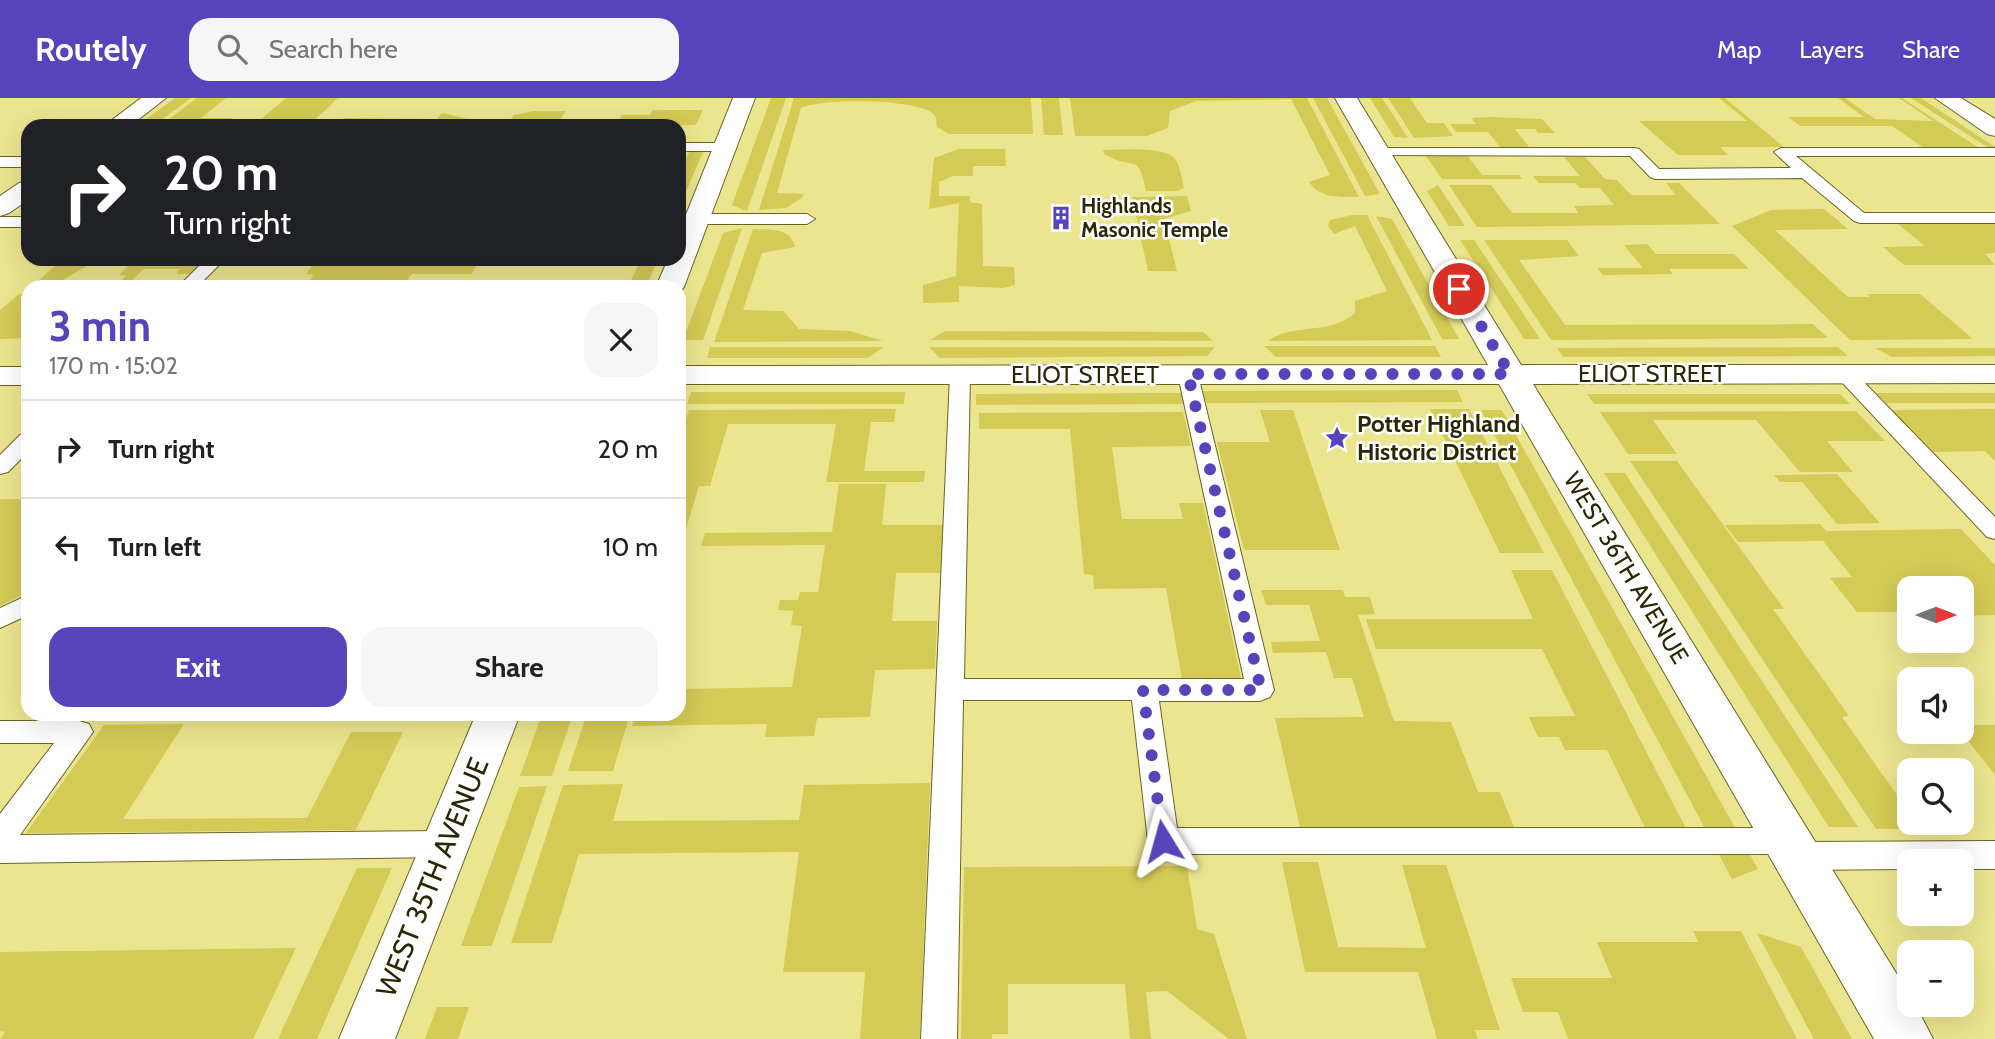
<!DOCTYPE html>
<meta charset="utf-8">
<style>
body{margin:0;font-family:Cabin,sans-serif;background:#f6f6f6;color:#202124;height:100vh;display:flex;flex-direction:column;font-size:26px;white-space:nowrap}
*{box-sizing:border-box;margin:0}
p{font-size:23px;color:#757577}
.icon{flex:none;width:38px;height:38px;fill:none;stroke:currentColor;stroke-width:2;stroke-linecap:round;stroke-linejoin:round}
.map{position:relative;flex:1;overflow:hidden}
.side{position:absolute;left:21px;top:182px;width:665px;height:441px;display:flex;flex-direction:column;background:#fff;border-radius:21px;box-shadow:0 7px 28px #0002}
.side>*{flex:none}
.banner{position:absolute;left:21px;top:21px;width:665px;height:147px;border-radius:21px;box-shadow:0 7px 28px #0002;background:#202124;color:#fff;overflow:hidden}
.needle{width:46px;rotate:90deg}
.tools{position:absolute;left:1897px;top:478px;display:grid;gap:14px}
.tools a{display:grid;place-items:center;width:77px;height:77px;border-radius:14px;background:#fff;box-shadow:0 7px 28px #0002;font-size:35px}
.pin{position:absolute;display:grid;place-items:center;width:60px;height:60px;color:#fff;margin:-30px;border:4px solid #fff;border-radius:50%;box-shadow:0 2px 7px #0007}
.me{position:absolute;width:77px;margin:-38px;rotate:352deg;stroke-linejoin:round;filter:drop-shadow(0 0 5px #0008)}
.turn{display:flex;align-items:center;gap:24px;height:147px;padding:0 28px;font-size:32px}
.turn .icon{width:91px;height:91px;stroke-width:2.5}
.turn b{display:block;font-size:49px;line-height:60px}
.round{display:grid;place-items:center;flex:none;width:74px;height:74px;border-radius:21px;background:#f6f6f6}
.headline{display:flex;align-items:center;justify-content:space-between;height:119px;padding:0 28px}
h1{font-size:42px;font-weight:700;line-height:52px;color:#5744bc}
.button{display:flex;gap:14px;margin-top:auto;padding:14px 28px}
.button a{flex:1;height:80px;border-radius:21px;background:#5744bc;color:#fff;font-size:28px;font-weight:700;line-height:80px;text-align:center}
.button a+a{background:#f6f6f6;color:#202124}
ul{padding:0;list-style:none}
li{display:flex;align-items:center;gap:21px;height:98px;padding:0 28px;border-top:2px solid #e0e0e0}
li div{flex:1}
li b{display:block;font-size:26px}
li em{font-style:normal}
header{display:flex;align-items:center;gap:42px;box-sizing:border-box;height:98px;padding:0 35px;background:#5744bc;color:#fff}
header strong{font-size:33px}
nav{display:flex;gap:38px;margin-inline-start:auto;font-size:24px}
.search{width:490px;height:63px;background:#f6f6f6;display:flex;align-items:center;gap:18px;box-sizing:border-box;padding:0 24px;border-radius:21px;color:#757577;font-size:26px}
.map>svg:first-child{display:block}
.green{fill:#d4ca56}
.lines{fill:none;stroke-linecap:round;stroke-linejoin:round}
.service-casing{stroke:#6b6525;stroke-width:2}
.minor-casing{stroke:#6b6525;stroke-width:2}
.service{fill:#fff;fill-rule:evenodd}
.minor{fill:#fff;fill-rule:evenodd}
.route{stroke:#5744bc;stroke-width:12;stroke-dasharray:0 21.6}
.labels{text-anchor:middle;stroke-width:5;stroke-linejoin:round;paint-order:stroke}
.far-poi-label{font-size:21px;font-weight:bold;fill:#2a2703;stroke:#fff;text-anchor:start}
.street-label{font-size:24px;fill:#2a2703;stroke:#fff}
.poi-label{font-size:24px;font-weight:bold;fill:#2a2703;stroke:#fff;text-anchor:start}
.near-street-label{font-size:28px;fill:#2a2703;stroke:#fff}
</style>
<header>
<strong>Routely</strong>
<div class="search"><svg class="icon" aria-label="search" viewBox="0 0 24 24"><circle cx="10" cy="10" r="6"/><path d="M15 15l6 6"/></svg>Search here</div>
<nav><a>Map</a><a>Layers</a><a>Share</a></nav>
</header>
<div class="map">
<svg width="1995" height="941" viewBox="0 0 1995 941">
<rect width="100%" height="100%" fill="#ece58f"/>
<path class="green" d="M175,0H191L153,28H137Z
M197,0H226L201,20H233L226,26H236L160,28Z
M286,0H338L308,28H253Z
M771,0H786L747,113L732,107Z
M794,0H1031L1033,36H949L937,29C936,26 937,21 935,18C923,0 821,0 801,10L777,95L804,96L803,99L786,110L759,112Z
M1041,0H1059L1063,37H1044Z
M1070,0H1307L1359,99C1340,99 1321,101 1309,84L1330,77L1291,1L1196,3L1170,13L1168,30L1147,38H1075Z
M1313,0H1327L1380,96L1365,98Z
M1370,0H1382L1408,40L1394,39Z
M1388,0H1410L1427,25H1444L1453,38L1414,40Z
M1719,0H1725L1784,49H1720L1728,57H1678L1639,23H1747Z
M1838,0H1845L1875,21L1933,23L1899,0H1902L1979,50H1924L1892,28H1800L1788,19H1864Z
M1911,0H1921L1995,49H1987Z
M652,12H703L696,27L615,28L622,17H650Z
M534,13H566L555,28H506L514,17Z
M442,15L477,23L473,28H349L343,20L437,21Z
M1490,19L1542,21L1555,35H1538L1535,31H1515L1530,50H1501L1488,34H1456L1450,26H1476L1472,20Z
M959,51H1005L1006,68H973V78H953L939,84V98H970V104L982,106L983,168L1014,169L1015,187L1003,190L959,188V204L923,205V187L956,178L959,105L929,111L934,60Z
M1103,52C1120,52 1166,47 1176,62C1180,69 1182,81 1184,90L1178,93H1146C1138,52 1134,74 1104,56Z
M689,54H703L679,110V77Z
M1425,57H1467L1482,77H1519L1522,81H1442Z
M1564,59H1585L1605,81L1617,82L1631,97H1676L1666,85H1679L1720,126L1477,129L1449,87H1491L1512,115H1578L1574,108L1614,107L1600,90H1580L1575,85H1539L1533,78H1580Z
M1438,87L1465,128H1449L1427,93Z
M1187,98L1191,113L1164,121L1177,173H1148L1132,99Z
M1824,111L1848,131L1775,132L1848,199H1870L1867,196H1920L1973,241L1850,242L1732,128L1771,112Z
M1352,117H1367L1432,242L1268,243C1295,224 1329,238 1355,215V203L1387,193L1355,128L1334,136L1328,128L1330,122Z
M1376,118L1392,121L1459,241H1442Z
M1898,126H1995V155L1985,156L1995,167H1904L1883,149L1925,148Z
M742,130L703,242H683L723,135Z
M753,131C770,132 790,129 795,149L762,155L743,212L783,213L799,231L850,233L883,243L714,244Z
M1460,142H1474L1540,241H1524Z
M1484,142H1567L1579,158L1519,162L1565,227L1813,226L1828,240L1551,242Z
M1647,146L1656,156H1734L1749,171H1669L1673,176L1603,177L1597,170H1643L1624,147Z
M63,161H97C83,172 68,177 54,189H35L42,184L38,183Z
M100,161H206L191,176H176L180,171H144L125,189H114L126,178L119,177L131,165H96Z
M232,161H481L471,176H412L402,189H395L399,183H321L316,189H303L314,177L306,176L312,168L227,166Z
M641,161H658L646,189H628Z
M28,195V211L20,218L28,219V240L0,241V212L19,196Z
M945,233L1203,234L1213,243L930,242Z
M1264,248H1435L1441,259H1276Z
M710,249H884L868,260H707Z
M929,249H1215L1207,258L940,260Z
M1838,249L1848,258L1563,259L1557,250Z
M1875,250H1995V258L1892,259Z
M1457,292L1463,304L1206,305L1203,293Z
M691,294H905L904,306H687Z
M1182,295L1185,306L976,307V296Z
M1876,295H1995V305H1886Z
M1587,296H1840L1850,306H1594Z
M896,311L894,324H871L864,373H925L924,384H826L836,326H728L710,388H699L679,454V342L689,312Z
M1430,311H1469L1544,455H1500Z
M1995,311V363L1985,353L1934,354L1892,312Z
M1260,312H1293L1340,452H1244L1217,344H1270Z
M1481,312H1502L1758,771L1732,781Z
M1856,313L1885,343H1827L1853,374H1800L1756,322H1653L1677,356H1628L1600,314Z
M1183,314L1191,348L1112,349L1122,421H1183L1179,405H1203L1241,580L1182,581L1166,490L1094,491L1093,477L1084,476L1070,331H979V315Z
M1630,363H1677L1784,511H1773L1849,618L1842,619L1909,714V724L1917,725L1922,731H1876Z
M1604,375H1625L1858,729H1829Z
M1837,376L1880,425L1837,426L1802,384H1780L1774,377Z
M839,386H886L882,427H944L942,475H896L892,523H937L935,571L875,572L870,619L817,620L814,638L765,639L767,626L632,628L636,616H679V591L792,589L802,528L791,527L793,513L778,512L780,502H798L800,494H818L825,447L701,448L705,435L832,434Z
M0,401H28V494L0,508Z
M1820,426L1826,433L1961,431L1995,467V517L1962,518V490H1909V514H1857L1830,480L1852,479L1823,443L1738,444L1725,427Z
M1511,472H1552L1688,734H1647L1607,652H1565L1559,639H1538L1529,619L1575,618L1542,551H1376L1366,521H1533Z
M1261,492H1343L1345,499H1370L1375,516L1358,517L1394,623L1451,624L1478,694H1500L1517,737L1302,738L1275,620L1364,619L1352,580H1334L1326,554L1273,555L1271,544L1320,543L1309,507H1266Z
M64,616H231L229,619L61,620Z
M542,616H573L552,678H520Z
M587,616H630L613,673H568Z
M184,626L123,721L307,720L351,634H403L356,732L26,735L104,627Z
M1962,627H1995V677L1961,634Z
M930,685L920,941H860L865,874H783L799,754L579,756L552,845H511L563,687L623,686L613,723L799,722L804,687Z
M547,688L492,848H461L519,689Z
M1282,764H1318L1338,849L1426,850L1402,767H1446L1500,932H1475L1478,941H1437L1418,874H1305Z
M1187,768L1197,831L1214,836L1247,941H1229L1167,893L1146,894L1151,941H1130L1125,886H1008V936H992V941H961L964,769Z
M357,770H392L317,941H278Z
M1693,833H1741L1797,941H1568L1558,914H1523L1511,880H1612L1597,844H1698Z
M1757,835L1801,849L1852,941H1814Z
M296,850L253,941H0L5,934L0,933V854Z
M437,909H469L458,941H425Z"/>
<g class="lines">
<g class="service-casing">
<path id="service" d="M679,45H727L734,49L727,53H679Z
M1378,50H1634L1639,51L1659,71L1791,70L1774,54L1781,50H1995V58H1796L1864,115H1995V125H1860L1854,123L1802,80L1655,81L1650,79L1630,58L1373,57L1371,54L1373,51Z
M0,59H28V69H0Z
M679,116H807L815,121L807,126H679Z
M0,119H28V129H0Z
M206,161H225L197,189H178Z
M1845,270L1852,272L1995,419V441L1987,439L1838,280L1835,276L1838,272Z
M960,271L967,273L970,277L964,581H1244L1178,277L1181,273H1195L1198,277L1274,592L1270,599L1260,603H1159L1177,730H1788L1799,734L1803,744L1995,743V771H1962V763H1909V771L1797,772L1786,768L1782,756H1163L1152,752L1148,743L1132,602H963L957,941H921L950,277L953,273Z
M28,335V354L8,374L0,376V357L20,337Z
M28,497V517L0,530V510Z
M0,623H79L89,626L93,634L20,737L445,733L456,736L460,746L456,756L445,759L0,765V716L54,645H0Z"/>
</g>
<g class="minor-casing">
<path id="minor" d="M141,0H166L130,28H104Z
M733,0H755L684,189L679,195V189H656L668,161H679V134Z
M1335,0H1357L1521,267H1995V285L1533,286L1909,896V906H1915L1933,941H1874L1499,286H679V268L1488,267Z
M1935,0H1961L1995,21V38L1987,36Z
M28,83V102L9,115L0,118V98L19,85Z
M0,269H28V287H0Z
M476,616H520L395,941H339Z"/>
</g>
<use href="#service" class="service"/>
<use href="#minor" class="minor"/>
</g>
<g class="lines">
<path class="route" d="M1163,743L1143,592H1261L1188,276H1510L1459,191"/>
</g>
<defs>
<g id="building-bare" transform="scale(1.89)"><path d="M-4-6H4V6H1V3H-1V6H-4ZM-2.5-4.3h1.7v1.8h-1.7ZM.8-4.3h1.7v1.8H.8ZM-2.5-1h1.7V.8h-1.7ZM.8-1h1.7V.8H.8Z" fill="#5744bc" stroke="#fff" stroke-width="2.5" paint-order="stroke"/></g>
<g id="sight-bare" transform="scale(1.89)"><path d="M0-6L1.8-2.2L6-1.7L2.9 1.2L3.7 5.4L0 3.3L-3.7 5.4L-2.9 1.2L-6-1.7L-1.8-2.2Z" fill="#5744bc" stroke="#fff" stroke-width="2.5" paint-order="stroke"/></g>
</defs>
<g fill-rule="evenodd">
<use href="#building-bare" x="1061" y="120"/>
<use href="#sight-bare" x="1337" y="340"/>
</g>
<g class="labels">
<g class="far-poi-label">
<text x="1081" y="115">Highlands<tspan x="1081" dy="24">Masonic Temple</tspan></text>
</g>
<g class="street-label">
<text x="1652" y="284">ELIOT STREET</text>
<text x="1085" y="285">ELIOT STREET</text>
<text transform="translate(1626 470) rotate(59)" y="8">WEST 36TH AVENUE</text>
</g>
<g class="poi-label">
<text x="1357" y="334">Potter Highland<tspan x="1357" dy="28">Historic District</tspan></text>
</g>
<g class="near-street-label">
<text transform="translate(432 779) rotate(-68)" y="10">WEST 35TH AVENUE</text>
</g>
</g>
</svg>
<div class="tools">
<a><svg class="needle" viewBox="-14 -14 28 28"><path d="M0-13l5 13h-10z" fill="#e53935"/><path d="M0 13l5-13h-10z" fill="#757577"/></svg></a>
<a><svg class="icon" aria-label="sound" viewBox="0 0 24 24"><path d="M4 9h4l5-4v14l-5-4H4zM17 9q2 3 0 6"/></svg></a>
<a><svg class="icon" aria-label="search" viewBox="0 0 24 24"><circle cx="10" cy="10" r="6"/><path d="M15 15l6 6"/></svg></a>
<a>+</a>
<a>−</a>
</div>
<div class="pin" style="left:1459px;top:191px;background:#d93025"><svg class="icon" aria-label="arrive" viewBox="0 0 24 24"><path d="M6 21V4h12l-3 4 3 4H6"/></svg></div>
<svg class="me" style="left:1163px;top:743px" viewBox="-20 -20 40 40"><path d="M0-17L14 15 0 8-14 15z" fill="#5744bc" stroke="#fff" stroke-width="4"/></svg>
<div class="banner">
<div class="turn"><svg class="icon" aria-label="right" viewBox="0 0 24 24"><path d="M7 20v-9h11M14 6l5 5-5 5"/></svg><div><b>20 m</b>Turn right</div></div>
</div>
<section class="side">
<div class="headline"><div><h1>3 min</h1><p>170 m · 15:02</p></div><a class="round"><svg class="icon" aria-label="close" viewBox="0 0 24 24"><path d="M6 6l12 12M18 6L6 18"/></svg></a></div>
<ul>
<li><svg class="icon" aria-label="right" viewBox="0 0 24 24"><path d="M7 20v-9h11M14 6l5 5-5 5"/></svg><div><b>Turn right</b></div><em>20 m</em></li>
<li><svg class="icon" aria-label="left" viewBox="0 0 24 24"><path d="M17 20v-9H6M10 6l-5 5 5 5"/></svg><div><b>Turn left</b></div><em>10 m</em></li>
</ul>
<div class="button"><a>Exit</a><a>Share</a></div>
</section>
</div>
